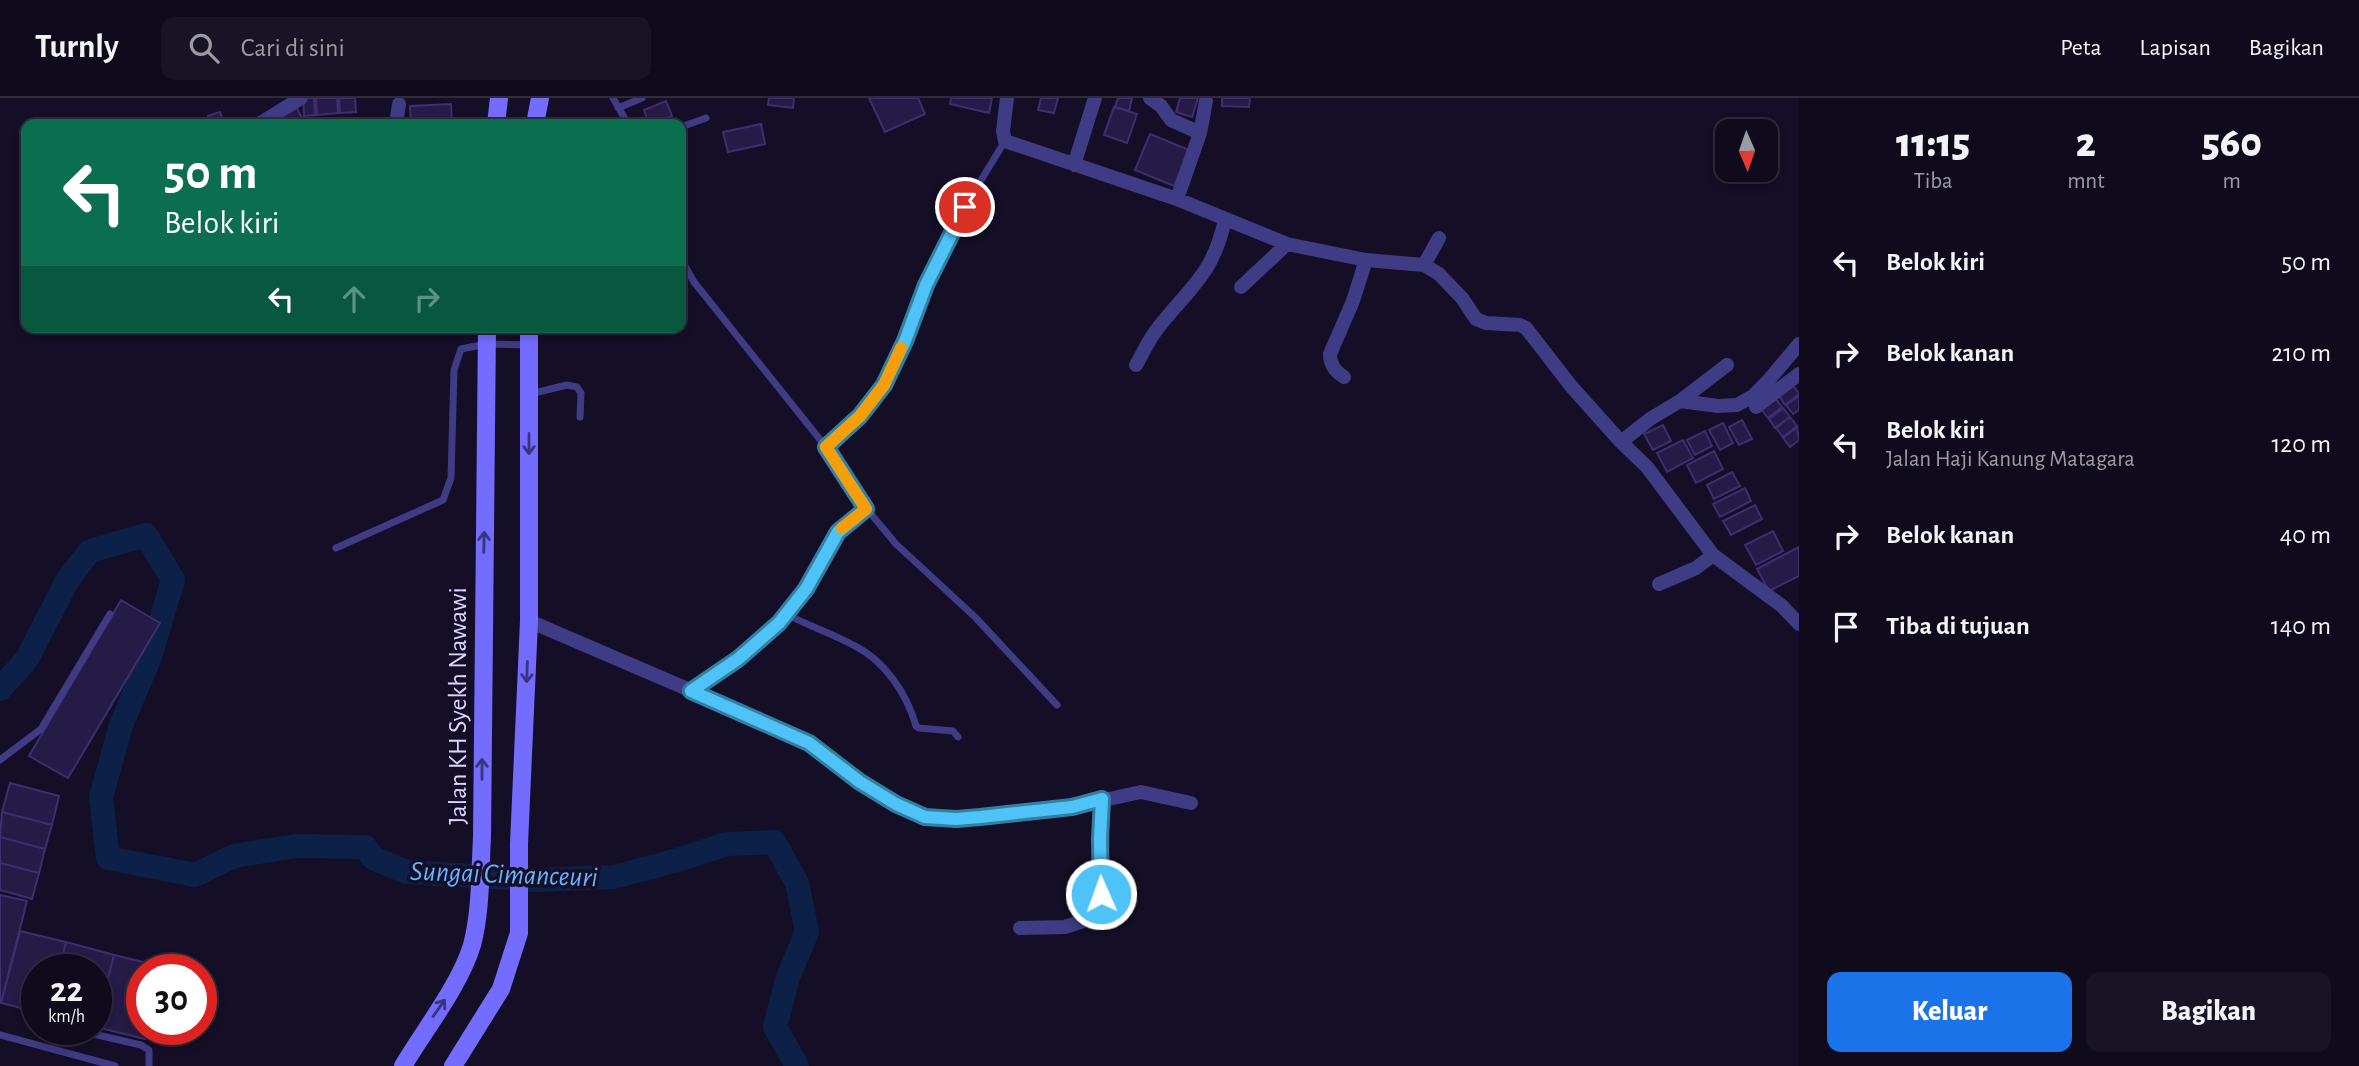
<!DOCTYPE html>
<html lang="id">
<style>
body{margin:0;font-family:"Alegreya Sans",sans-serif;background:#181425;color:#f1f3f6;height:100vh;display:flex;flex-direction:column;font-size:26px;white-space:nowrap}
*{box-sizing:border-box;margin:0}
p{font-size:23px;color:#9b9ba3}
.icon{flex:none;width:38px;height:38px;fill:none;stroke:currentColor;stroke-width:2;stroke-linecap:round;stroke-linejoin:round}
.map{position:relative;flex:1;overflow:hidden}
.side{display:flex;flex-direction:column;background:#0f0b1c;width:560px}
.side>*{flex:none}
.top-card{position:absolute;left:21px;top:21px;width:665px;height:214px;border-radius:14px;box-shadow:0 4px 10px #0003,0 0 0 2px #2f2b3b;background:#0b6e4f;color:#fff;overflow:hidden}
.needle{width:46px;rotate:178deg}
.buttons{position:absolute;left:1715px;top:21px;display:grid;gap:14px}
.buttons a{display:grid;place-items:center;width:63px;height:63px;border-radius:14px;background:#0f0b1c;box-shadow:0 4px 10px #0003,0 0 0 2px #2f2b3b;font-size:35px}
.speed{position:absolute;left:21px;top:856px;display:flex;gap:14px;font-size:35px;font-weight:700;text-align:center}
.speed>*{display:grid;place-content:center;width:91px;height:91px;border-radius:50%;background:#0f0b1c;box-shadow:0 4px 10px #0003,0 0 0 2px #2f2b3b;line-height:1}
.speed small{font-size:18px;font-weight:400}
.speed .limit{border:10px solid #d22;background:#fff;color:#111}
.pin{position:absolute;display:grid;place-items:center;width:60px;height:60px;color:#fff;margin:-30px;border:4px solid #fff;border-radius:50%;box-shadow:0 2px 7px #0007}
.me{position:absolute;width:77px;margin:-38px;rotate:358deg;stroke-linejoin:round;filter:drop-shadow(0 0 5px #0008)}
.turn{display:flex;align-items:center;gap:24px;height:147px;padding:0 28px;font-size:32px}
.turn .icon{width:91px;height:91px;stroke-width:2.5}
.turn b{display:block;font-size:49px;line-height:60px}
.lanes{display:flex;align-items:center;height:66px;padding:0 28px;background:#0003;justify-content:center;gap:35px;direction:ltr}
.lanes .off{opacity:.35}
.eta{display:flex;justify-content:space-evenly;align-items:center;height:119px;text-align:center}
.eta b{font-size:42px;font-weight:800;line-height:49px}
.cta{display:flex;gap:14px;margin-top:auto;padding:14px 28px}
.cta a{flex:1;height:80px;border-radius:14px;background:#1a73e8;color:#fff;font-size:28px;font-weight:800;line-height:80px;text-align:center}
.cta a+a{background:#181425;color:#f1f3f6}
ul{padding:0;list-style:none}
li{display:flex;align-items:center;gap:21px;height:91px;padding:0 28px}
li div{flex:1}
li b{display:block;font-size:26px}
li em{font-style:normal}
header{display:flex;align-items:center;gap:42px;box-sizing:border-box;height:98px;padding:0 35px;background:#0f0b1c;border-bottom:2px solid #2f2b3b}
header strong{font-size:33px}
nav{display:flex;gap:38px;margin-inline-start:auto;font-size:24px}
.search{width:490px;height:63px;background:#181425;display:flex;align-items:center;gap:18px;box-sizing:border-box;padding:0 24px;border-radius:14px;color:#9b9ba3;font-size:26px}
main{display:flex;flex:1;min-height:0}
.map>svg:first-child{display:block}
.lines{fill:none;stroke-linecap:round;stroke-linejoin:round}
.river{stroke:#0d2148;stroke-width:24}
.building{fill:#251b47;stroke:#3d2e72;stroke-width:2}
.service{stroke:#3f3b84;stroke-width:7}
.minor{stroke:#3f3b84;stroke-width:14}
.secondary{stroke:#746cfe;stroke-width:18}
.oneway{stroke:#3a347c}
.route-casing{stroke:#337fa1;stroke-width:18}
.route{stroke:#4fc3f7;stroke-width:12}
.slow{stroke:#f59e0b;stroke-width:12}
.labels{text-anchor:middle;stroke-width:7;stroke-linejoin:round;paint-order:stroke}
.street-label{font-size:26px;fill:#dad5ff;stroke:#140f26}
.water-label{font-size:28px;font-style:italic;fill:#64b3fe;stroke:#140f26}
</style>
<header>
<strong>Turnly</strong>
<div class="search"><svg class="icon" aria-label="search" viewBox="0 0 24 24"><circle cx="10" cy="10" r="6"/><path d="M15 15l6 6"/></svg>Cari di sini</div>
<nav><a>Peta</a><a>Lapisan</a><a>Bagikan</a></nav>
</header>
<main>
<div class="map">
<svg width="1799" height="968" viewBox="0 0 1799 968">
<rect width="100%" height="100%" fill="#140f26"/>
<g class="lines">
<path class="river" d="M0,591L27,561L68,481L90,453L146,437L173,482L150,559L121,627L101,699L108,760L195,777L234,758L296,748L365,749L373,760L406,774L537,782L614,779L678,762L727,746L774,744L797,785L807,834L788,879L775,929L797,968"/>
</g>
<path class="building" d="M303,0H314L315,17L304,18Z
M316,0H337L338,15L317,17Z
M339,0H355L356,14L340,15Z
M769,0H794L793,10L768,7Z
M869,0H918L925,16L885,34Z
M951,0H992L989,15L950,6Z
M1041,0H1058L1054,15L1038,12Z
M1118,0H1132L1129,13L1115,9Z
M1180,0H1198L1192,19L1176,14Z
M1222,0H1250L1249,9L1222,8Z
M666,3L672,18L649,26L644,12Z
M451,6L452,26H411L410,8Z
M1114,9L1137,16L1127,45L1104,37Z
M297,10L305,26H285L281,17Z
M220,14L224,26H210L208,18Z
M761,26L765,46L728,54L723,34Z
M1150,36L1189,52L1174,88L1135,72Z
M1793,287L1799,296L1785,307L1779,298Z
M1799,298V312L1793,316L1786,307Z
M1775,300L1782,309L1768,320L1761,311Z
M1783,310L1790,319L1775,330L1769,321Z
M1790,319L1797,328L1783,339L1776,330Z
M1742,322L1752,341L1739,347L1729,329Z
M1723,325L1733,345L1720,352L1709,332Z
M1663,327L1671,343L1653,352L1644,336Z
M1797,329L1799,342L1790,349L1783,340Z
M1705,333L1712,348L1695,357L1687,342Z
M1683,342L1693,360L1667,374L1657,355Z
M1714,353L1723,371L1696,385L1687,367Z
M1732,374L1740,388L1714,401L1707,387Z
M1745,390L1751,403L1720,419L1713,406Z
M1755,407L1762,421L1731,437L1723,423Z
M1773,433L1783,453L1756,467L1745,447Z
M1799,449V478L1769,493L1757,471Z
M121,502L160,525L68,680L29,658Z
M10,685L59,698L52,727L2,714Z
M2,714L52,727L45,751L0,739Z
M0,739L45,751L39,775L0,765Z
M0,765L39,775L32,801L0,792Z
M0,797L27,803L1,905H0Z
M20,833L66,844L59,872H37V914L1,905Z
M66,844L114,857L96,925V872H59Z
M114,857L164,869L163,872H142V931H148L145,941L96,929Z"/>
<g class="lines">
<path class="service" d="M613,0L628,26
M618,10L642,0
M681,29L706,20
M681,161L694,184L826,349L866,410L896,446L975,519L1057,607
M530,296L567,287L577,289L581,295L580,319
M826,349L860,318L884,287L947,143L975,92L1005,43
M336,450L443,402L451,380L454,272L461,251L486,246L529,247
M786,516C809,528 833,536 855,548C885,563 907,596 916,628L919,630L953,633L958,639
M691,593L738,561L779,525L806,491L838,434L866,410
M0,662L41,631L110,516
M76,932L141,947L149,952V968
M0,937L115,968"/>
<path class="minor" d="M1007,0L1003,33L1005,43L1177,101L1287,146L1366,162L1424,167L1439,176L1462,200L1476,221L1486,225L1520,227L1526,230L1571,288L1621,344L1647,369L1713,457L1782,508L1799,526
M1150,0L1161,8L1171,22L1200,35
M259,26L301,0
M396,26L399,6
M1074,67L1095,0
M1177,101L1200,35L1206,3
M1424,167L1439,140
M1241,189L1287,146
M1136,267C1143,255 1149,241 1158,230C1191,188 1212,178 1225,122
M1344,279C1335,273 1330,267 1330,256L1353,203L1366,162
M1680,303L1727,267
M1756,309L1799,276
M1621,344L1650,321L1680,303L1718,308L1737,307L1753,298L1768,283L1799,246
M1659,486L1696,470L1713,457
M529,523L755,620L809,645L861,684L896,706L925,719L956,721L1072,709L1141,694L1191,705
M1020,830L1065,829L1083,823L1097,807L1101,796L1100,741L1102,701"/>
<path class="secondary" d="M496,26L499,0
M535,26L540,0
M403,968C425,931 460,887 472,847C481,813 480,774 482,739L487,229
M453,968L501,891L519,835V746L529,523V229"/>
</g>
<defs><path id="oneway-shaft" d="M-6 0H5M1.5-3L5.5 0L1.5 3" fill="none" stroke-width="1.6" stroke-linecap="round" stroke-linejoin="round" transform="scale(1.75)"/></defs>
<g class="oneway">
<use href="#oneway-shaft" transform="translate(529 346) rotate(90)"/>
<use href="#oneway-shaft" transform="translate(484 444) rotate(-89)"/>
<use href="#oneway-shaft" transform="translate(527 574) rotate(92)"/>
<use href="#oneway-shaft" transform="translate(482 671) rotate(-90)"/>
<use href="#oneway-shaft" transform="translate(439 910) rotate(-55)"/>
</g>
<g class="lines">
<g class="route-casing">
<path id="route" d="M965,109L926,187L905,243L884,287L860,318L826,349L866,411L838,434L806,491L779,525L738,561L691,593L809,645L860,684L896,706L925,719L956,721L980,719L1072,709L1102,701L1100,741L1101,796"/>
</g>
<use href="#route" class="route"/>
<path class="slow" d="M842,430L866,411L826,349L860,318L884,287L901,250"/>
</g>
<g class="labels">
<g class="street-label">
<text transform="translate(457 608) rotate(-90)" y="9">Jalan KH Syekh Nawawi</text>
</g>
<g class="water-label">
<text transform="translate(504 775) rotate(2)" y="10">Sungai Cimanceuri</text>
</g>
</g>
</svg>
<div class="buttons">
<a><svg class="needle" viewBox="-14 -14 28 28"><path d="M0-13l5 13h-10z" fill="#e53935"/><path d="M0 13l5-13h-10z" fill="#9b9ba3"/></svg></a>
</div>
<div class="speed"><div>22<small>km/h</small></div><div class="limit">30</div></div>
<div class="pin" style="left:965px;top:109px;background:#d93025"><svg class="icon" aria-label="arrive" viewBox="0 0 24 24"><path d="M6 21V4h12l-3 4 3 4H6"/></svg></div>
<svg class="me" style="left:1101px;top:796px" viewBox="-20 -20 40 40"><circle r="17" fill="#4fc3f7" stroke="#fff" stroke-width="3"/><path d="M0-11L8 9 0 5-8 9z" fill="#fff"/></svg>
<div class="top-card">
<div class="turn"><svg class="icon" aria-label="left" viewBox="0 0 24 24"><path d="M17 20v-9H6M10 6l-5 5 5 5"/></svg><div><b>50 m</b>Belok kiri</div></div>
<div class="lanes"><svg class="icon" aria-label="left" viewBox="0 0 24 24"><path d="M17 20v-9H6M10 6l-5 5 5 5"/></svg><svg class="icon off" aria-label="ahead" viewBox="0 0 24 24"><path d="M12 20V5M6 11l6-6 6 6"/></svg><svg class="icon off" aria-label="right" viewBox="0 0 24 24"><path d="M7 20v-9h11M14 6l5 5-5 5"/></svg></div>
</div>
</div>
<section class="side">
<div class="eta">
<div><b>11:15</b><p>Tiba</p></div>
<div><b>2</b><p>mnt</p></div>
<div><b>560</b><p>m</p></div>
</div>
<ul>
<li><svg class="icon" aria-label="left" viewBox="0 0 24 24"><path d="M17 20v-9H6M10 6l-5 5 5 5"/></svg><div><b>Belok kiri</b></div><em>50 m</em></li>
<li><svg class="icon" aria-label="right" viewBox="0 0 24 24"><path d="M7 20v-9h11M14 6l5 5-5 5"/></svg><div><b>Belok kanan</b></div><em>210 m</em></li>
<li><svg class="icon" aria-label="left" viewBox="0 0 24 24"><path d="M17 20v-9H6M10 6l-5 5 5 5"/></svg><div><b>Belok kiri</b><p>Jalan Haji Kanung Matagara</p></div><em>120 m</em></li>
<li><svg class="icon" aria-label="right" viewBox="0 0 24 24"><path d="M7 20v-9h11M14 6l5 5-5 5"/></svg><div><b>Belok kanan</b></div><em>40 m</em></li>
<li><svg class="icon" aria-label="arrive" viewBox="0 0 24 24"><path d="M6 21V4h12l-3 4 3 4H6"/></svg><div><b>Tiba di tujuan</b></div><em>140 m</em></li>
</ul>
<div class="cta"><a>Keluar</a><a>Bagikan</a></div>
</section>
</main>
